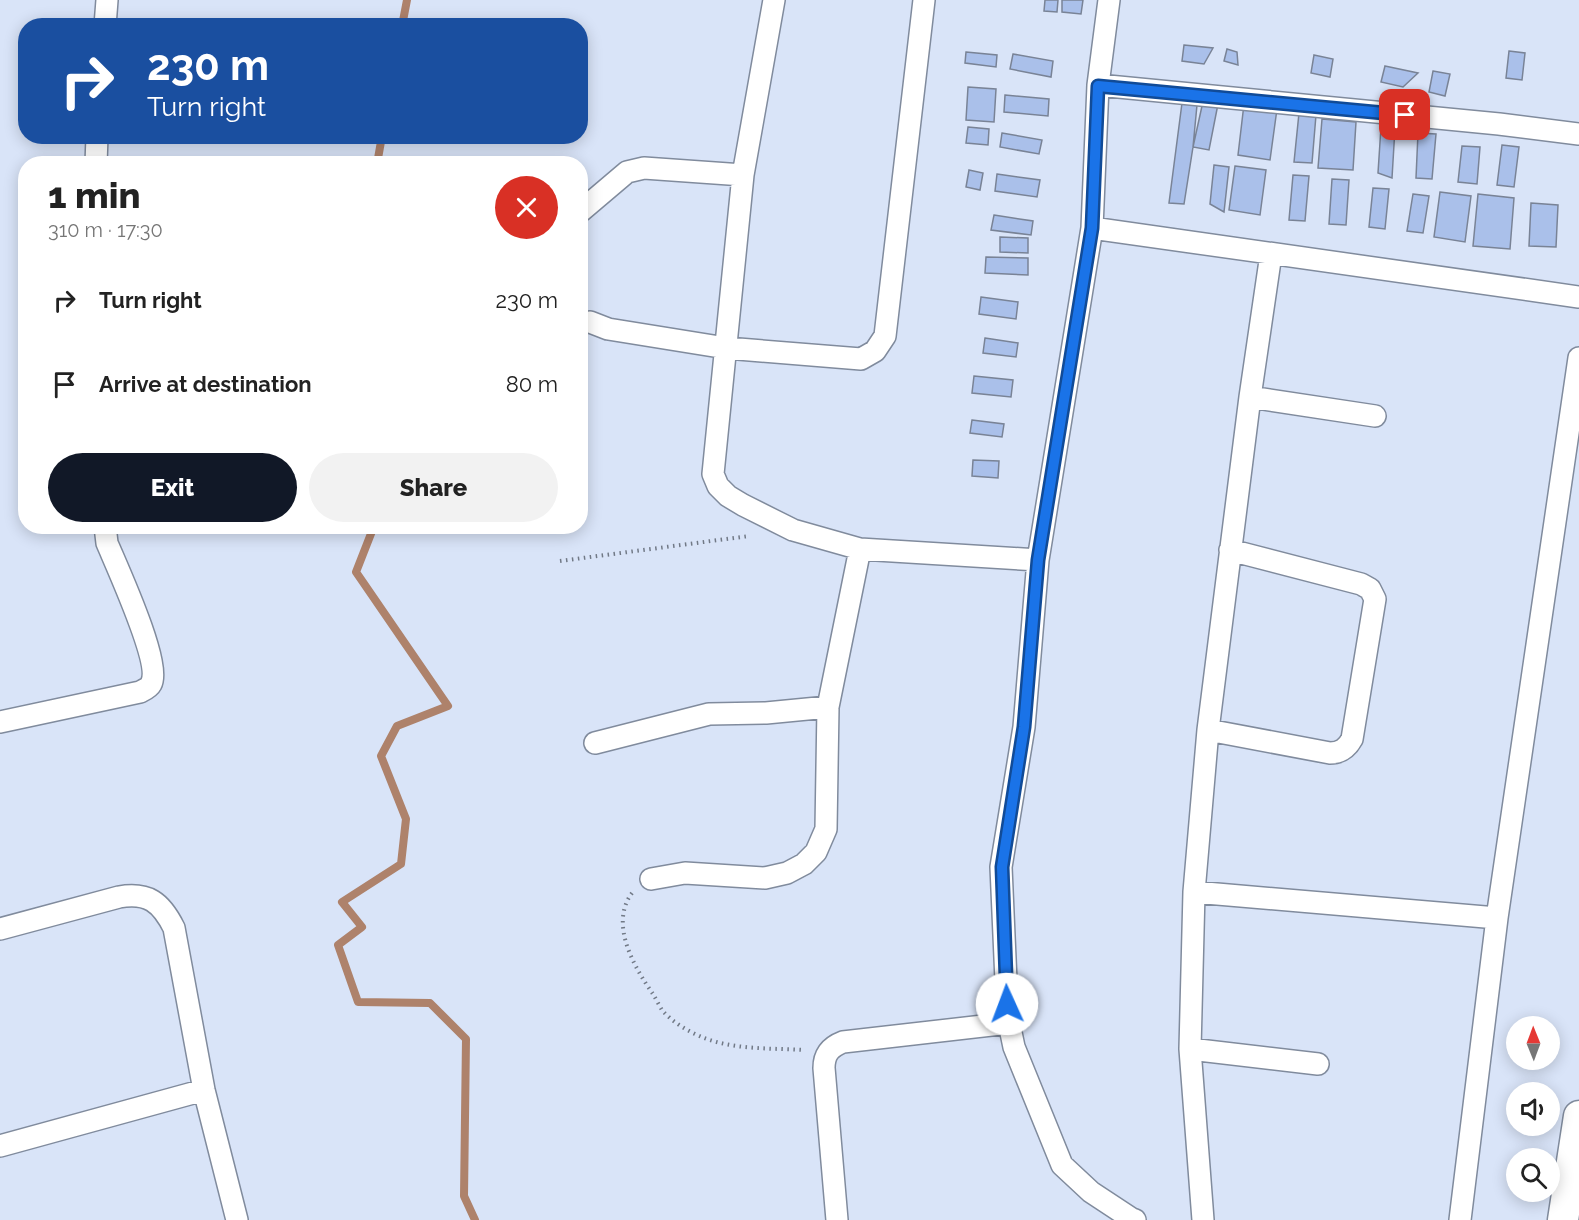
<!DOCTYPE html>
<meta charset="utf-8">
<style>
body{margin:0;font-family:Raleway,sans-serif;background:#f2f2f2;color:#222;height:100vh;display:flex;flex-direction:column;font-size:22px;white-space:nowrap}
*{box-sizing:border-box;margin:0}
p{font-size:20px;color:#767676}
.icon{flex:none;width:33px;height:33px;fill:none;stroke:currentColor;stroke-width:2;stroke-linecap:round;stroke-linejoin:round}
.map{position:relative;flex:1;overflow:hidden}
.side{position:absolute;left:18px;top:156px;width:570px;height:378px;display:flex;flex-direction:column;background:#fff;border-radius:24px;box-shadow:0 3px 15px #0003}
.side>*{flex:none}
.guide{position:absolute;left:18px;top:18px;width:570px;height:126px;border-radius:24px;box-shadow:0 3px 15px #0003;background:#1a4fa0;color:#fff;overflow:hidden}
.needle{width:39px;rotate:359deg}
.controls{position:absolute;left:1506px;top:1016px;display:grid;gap:12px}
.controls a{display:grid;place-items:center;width:54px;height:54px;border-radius:50%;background:#fff;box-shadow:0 3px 15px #0003;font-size:30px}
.pin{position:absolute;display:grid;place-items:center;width:51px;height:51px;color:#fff;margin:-26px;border-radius:12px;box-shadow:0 3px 9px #0006}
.me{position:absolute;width:66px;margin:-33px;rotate:358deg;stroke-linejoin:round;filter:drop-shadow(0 0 4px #0008)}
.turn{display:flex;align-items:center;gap:21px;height:126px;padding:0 30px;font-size:27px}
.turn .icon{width:78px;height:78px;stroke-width:2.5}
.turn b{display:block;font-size:42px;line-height:51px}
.round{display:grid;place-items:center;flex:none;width:63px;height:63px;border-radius:32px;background:#f2f2f2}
.head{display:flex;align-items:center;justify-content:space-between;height:102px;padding:0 30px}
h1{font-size:36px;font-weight:800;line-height:45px}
.action{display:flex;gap:12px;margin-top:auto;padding:12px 30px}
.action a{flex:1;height:69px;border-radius:36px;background:#111827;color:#fff;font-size:24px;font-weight:800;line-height:69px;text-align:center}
.action a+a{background:#f2f2f2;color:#222}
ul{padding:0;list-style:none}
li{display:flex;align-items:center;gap:18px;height:84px;padding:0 30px}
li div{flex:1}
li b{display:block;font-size:22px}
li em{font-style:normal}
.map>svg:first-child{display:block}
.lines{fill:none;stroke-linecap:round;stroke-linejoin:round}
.stream{stroke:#ae826b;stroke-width:8}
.building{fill:#aac0ea;stroke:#798396;stroke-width:1.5}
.street-casing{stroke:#808b9d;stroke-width:24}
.secondary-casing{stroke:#808b9d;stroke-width:33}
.path{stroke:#717986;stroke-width:4;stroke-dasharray:1.5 4.5;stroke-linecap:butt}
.street{stroke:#fff;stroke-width:21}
.secondary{stroke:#fff;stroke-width:30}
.route-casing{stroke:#114b97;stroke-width:15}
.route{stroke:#1a73e8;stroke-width:10}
</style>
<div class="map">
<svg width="1579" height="1220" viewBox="0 0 1579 1220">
<rect width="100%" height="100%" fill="#d9e4f8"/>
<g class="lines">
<path class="stream" d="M402,26L407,0
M377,164L382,136
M374,526L356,572L448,706L397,726L381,756L406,819L401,864L342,902L362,927L338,945L358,1002L430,1003L466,1039L464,1196L475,1220"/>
</g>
<path class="building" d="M1045,0H1058L1057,12L1044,11Z
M1062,0H1083L1081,14L1062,12Z
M1184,45L1213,48L1204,64L1182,61Z
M1227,49L1237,52L1238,65L1224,61Z
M1509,51L1525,53L1522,80L1506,78Z
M966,52L997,55L996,67L965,63Z
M1013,54L1053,61L1051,77L1010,69Z
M1314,55L1333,59L1330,77L1311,73Z
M1385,66L1418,73L1403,87L1381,82Z
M1433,71L1450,74L1445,96L1429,92Z
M968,87L996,89L994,122L966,120Z
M1005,95L1049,99L1048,116L1004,112Z
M1182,103L1197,105L1193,147L1184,204L1169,203Z
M1218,104L1209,150L1193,147L1202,106Z
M1244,104L1277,109L1270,160L1238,155Z
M1299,113L1316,115L1312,163L1294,162Z
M1322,119L1356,122L1353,170L1318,168Z
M968,127L989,129L988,145L966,143Z
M1381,127L1395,128L1392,178L1378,173Z
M1002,133L1042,140L1039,154L1000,147Z
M1418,133L1436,134L1432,179L1416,178Z
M1502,145L1519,147L1514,187L1497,185Z
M1462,146L1480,147L1477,184L1458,182Z
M1214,165L1229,167L1224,212L1210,204Z
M1235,166L1266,170L1260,215L1229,210Z
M969,170L983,173L980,190L966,187Z
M997,174L1040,180L1037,197L995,191Z
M1293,175L1309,176L1305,221L1289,220Z
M1332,179L1349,180L1346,225L1329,224Z
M1373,188L1389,189L1385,229L1369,227Z
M1440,192L1471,196L1465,242L1434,237Z
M1413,194L1429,196L1423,233L1407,231Z
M1478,194L1514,198L1510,249L1473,246Z
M1531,203L1558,205L1556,247L1529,246Z
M994,215L1033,221L1031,235L991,230Z
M1000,237L1028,238V253L1000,252Z
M986,257L1028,258V275L985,273Z
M981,297L1018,302L1016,319L979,314Z
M985,338L1018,343L1016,357L983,353Z
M974,376L1013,380L1011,397L972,393Z
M972,420L1004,424L1002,437L970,433Z
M973,460L999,461L998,478L972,476Z"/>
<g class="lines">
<g class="street-casing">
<path id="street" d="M774,0L743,175L713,474L718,486L728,496L743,505L793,530L860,549L1038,560
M105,26L107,0
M1098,85L1109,0
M96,164L97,136
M581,211L627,172L644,168L743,175
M1092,228L1579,297
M590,322L608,329L726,348L861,359L875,351L885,336L924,0
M1250,397L1375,416
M0,722L140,692C144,690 149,688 151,684C162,664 117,567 107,543L105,526
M1208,730L1330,753C1341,753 1347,748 1352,739L1375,599L1370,589L1361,584L1230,550
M595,743L709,714L766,713L828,707
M651,879L685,873L765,878L787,873L804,864L816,852L826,829L828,707L860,549
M1194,892L1497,918
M0,929L119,897C148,892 161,902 174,928L204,1090L237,1220
M1190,1049L1318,1064
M0,1146L204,1090
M837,1220L824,1068C824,1054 830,1047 843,1042L1009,1023
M1135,1220L1132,1219L1091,1192L1062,1165L1014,1047L1009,1023L1007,1004L1001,867L1024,727L1038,560L1092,228L1098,85L1499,124L1579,134
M1203,1220L1190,1049L1194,892L1208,730L1250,397L1271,254
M1460,1220L1497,918L1579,358"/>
</g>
<g class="secondary-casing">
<path id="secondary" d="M1563,1220L1579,1116"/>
</g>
<path class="path" d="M560,561L749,536
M632,893C609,924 634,967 653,994C656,999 659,1005 662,1010C672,1022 689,1032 704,1038C736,1050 770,1048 804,1050"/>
<use href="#street" class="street"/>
<use href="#secondary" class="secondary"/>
</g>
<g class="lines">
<g class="route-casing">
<path id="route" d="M1007,1004L1002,867L1024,727L1038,560L1092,228L1098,86L1405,115"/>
</g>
<use href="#route" class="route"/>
</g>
</svg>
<div class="controls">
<a><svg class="needle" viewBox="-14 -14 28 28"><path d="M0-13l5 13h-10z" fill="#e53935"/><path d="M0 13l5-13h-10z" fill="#767676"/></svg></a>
<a><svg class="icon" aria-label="sound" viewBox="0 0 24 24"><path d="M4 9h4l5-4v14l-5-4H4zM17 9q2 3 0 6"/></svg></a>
<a><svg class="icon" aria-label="search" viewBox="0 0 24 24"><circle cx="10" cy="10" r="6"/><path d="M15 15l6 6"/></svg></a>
</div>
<div class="pin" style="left:1405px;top:115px;background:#d93025"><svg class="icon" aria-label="arrive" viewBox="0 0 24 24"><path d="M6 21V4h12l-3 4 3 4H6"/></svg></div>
<svg class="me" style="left:1007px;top:1004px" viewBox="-20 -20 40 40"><circle r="19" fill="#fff"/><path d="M0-13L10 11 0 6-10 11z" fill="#1a73e8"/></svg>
<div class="guide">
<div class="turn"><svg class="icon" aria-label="right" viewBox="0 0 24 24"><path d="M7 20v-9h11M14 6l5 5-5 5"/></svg><div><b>230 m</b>Turn right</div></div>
</div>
<section class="side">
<div class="head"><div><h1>1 min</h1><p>310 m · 17:30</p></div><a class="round" style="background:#d93025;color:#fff"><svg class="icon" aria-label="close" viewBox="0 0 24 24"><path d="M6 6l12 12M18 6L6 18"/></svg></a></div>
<ul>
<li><svg class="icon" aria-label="right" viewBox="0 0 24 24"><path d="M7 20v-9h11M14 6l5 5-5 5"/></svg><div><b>Turn right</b></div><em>230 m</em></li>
<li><svg class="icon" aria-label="arrive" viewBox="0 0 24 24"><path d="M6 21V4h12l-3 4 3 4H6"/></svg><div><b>Arrive at destination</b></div><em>80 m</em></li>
</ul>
<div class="action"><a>Exit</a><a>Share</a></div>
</section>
</div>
